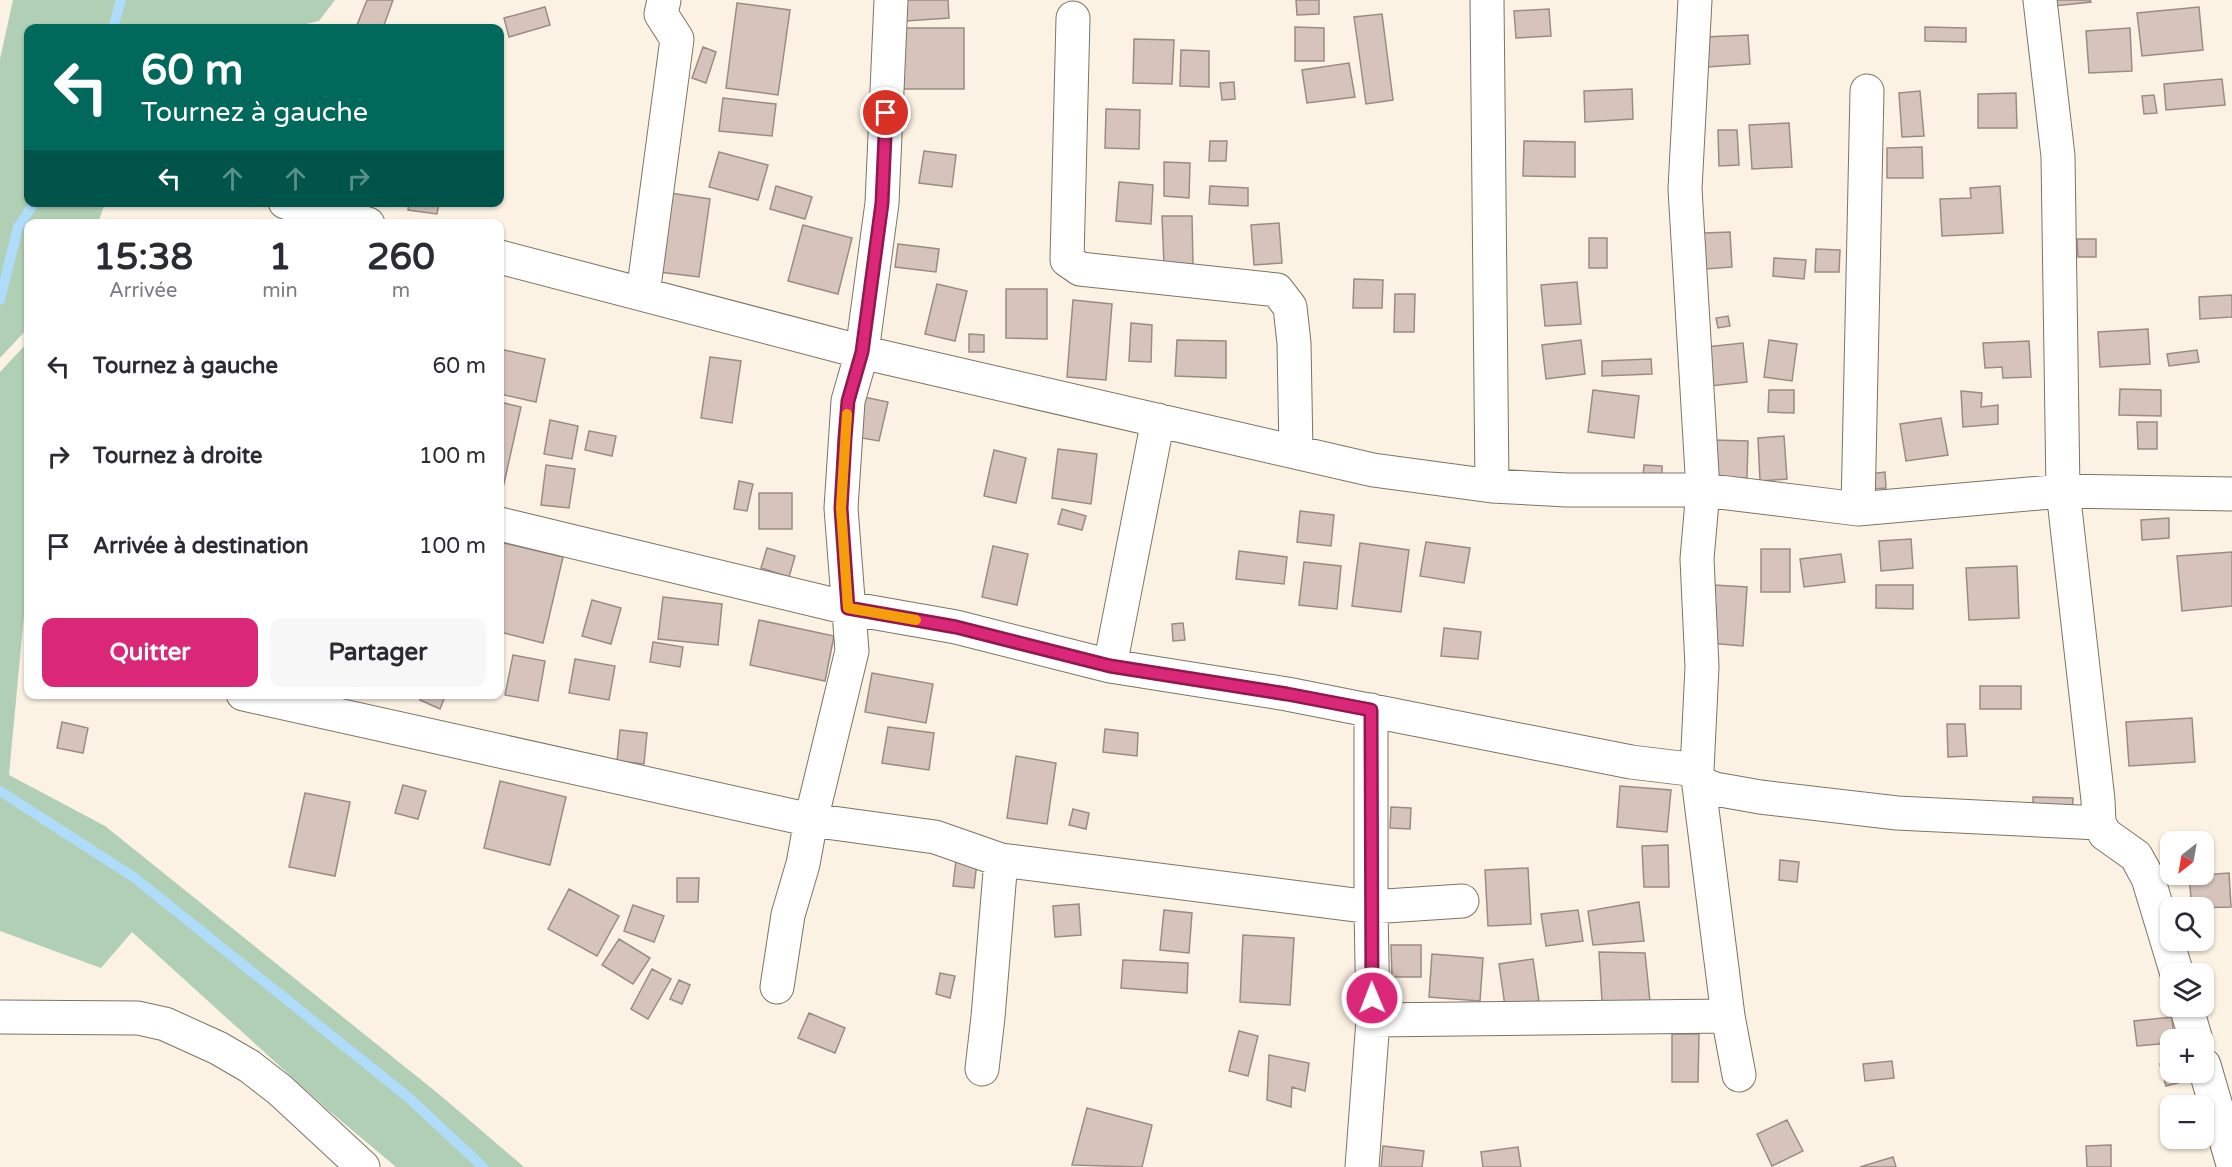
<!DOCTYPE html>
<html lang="fr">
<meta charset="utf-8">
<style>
body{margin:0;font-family:"Varela Round",sans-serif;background:#f7f7f7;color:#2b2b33;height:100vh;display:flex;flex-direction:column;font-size:22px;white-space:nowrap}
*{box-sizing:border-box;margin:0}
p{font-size:20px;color:#7c7c81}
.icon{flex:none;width:33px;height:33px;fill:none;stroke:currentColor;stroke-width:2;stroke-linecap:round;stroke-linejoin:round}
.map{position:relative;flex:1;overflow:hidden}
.details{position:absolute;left:24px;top:219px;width:480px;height:480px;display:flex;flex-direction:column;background:#fff;border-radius:12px;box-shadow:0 2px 4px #0004}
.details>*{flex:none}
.banner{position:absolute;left:24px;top:24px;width:480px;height:183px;border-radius:12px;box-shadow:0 2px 4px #0004;background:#00695c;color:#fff;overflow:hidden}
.needle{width:39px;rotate:211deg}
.buttons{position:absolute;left:2160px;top:831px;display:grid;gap:12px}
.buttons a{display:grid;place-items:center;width:54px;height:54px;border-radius:12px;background:#fff;box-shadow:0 2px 4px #0004;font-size:30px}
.pin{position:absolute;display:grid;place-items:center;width:51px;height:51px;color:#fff;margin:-26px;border:3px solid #fff;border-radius:50%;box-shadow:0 2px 6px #0007}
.me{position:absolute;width:66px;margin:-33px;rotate:359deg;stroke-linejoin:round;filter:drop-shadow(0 0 4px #0008)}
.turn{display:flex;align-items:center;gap:21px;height:126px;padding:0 18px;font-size:27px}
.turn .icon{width:78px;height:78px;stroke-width:2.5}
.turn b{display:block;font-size:42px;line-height:51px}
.lanes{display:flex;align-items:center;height:57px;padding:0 18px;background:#0003;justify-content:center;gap:30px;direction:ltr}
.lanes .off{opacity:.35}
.eta{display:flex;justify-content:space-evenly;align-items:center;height:102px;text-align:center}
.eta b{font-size:36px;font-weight:800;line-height:42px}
.cta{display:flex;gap:12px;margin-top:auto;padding:12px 18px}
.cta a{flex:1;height:69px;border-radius:12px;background:#db2777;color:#fff;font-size:24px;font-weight:800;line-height:69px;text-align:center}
.cta a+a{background:#f7f7f7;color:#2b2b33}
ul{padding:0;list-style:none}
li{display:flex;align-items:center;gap:18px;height:90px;padding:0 18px}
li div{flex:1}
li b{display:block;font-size:22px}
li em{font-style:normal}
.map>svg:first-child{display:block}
.green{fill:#b1cfb4}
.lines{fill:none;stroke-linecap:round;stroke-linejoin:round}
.stream{stroke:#afdcfa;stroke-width:10}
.building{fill:#d6c4bc;stroke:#9c8b84;stroke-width:1.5}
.minor-casing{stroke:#7c7466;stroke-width:35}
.minor{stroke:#fff;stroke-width:33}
.route-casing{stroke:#8e194d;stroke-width:15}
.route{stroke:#db2777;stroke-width:10}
.slow{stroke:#f59e0b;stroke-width:10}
</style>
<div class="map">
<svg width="2232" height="1167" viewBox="0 0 2232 1167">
<rect width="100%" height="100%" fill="#fcf2e3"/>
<path class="green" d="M13,0H335L319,21L290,28H28V202L105,203L98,223L28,224V328L0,358V59Z
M28,342V572L9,775L105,826L440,1095L524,1167H396L327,1109L132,932L101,968L0,931V372Z"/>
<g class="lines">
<path class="stream" d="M113,28L121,0
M0,300L18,227L35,202
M0,791L135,878L408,1097L483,1167"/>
</g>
<path class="building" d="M367,0H393L383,28H367L357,25Z
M905,0H948L949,18L906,21Z
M1296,0H1319V14L1297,15Z
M2054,0H2090L2091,2L2054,6Z
M737,3L790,10L778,95L726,88Z
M545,7L550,25L509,37L504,18Z
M2199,7L2203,50L2142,56L2137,13Z
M1549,9L1551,36L1516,38L1514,11Z
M1382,14L1393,100L1366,104L1354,17Z
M1295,27L1324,28V61H1295Z
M1925,27L1966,28V42L1925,41Z
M898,28H964V89H899Z
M2130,28L2132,71L2089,73L2086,31Z
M1748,35L1750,64L1707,67L1705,37Z
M1134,39L1174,40L1172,84L1133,83Z
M703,47L716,52L706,83L692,78Z
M1181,50L1209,51V87L1180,86Z
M1349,63L1355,97L1307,103L1302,70Z
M2222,79L2225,105L2166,110L2164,84Z
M1234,82L1235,99L1222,100L1220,83Z
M1632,89L1633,119L1585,122L1584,91Z
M1920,91L1924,136L1902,137L1899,93Z
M2016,93L2017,128H1978V94Z
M2154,95L2157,113L2144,114L2142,96Z
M723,98L776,104L772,136L719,131Z
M1106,109L1140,110L1139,149L1105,148Z
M1789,123L1792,167L1752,169L1749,125Z
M1718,130H1737L1739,165L1719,166Z
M1210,141H1227L1226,161H1209Z
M1524,141L1575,142V177L1523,176Z
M1922,147L1923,178H1887V148Z
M924,151L956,155L952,187L919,183Z
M719,152L768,165L758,200L709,187Z
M1164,162L1190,163L1189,198L1164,196Z
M1119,182L1153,185L1151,224L1116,221Z
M776,186L812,197L805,219L770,209Z
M1210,186L1248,188V206L1209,204Z
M2000,186L2003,233L1942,236L1940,199L1971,198L1970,188Z
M670,193L710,199L699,277L659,272Z
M409,202H439L437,214L408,210Z
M1162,216H1192L1193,266L1164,265Z
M1279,223L1282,263L1254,265L1251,225Z
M803,225L852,238L838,294L788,281Z
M1730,232L1732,267L1705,269L1704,233Z
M1589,238H1607V268H1589Z
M2077,239H2096V257H2078Z
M898,244L939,249L936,272L895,267Z
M1816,249L1840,250L1839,272H1815Z
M1774,258L1806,260L1804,279L1773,276Z
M1354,279L1383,280L1382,308H1353Z
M1577,282L1581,324L1545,326L1541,285Z
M937,284L967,291L955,341L925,334Z
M1006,289H1047V339L1006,338Z
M1395,294H1415L1414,332H1394Z
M2232,295V317L2200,319L2199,297Z
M1073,300L1112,304L1106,380L1067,377Z
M1728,316L1730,326L1718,328L1716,318Z
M1131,323L1152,325L1151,362L1129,361Z
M2148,329L2150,364L2100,367L2098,332Z
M969,334L984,335V352H969Z
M1177,340L1226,341V378L1175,376Z
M1581,340L1585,374L1546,379L1542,345Z
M1769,340L1797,344L1792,381L1764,377Z
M2029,341L2031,377L2003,378L2002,367L1985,368L1983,343Z
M1743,343L1747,382L1710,386L1706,347Z
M500,349L545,359L536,402L500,394Z
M2197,350L2199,362L2169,366L2167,354Z
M710,357L741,361L732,423L701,418Z
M1651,359L1652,374L1602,376V361Z
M2120,389L2161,390V416L2119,415Z
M1593,390L1639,396L1634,438L1588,432Z
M1769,390H1794V413L1768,412Z
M1961,391L1982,393L1981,407L1998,405V424L1963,427Z
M864,397L888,402L879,441L856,437Z
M500,402L521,407L503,488H500Z
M1941,418L1948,455L1906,461L1900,424Z
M550,420L578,426L572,459L544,454Z
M2137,422H2157V449H2138Z
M589,431L616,436L612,456L585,450Z
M1784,436L1787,479L1760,481L1758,438Z
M1714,440L1748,441L1747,478L1713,477Z
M1058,449L1097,454L1091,504L1052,498Z
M994,450L1026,458L1016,503L984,496Z
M546,465L575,469L569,508L541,505Z
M1644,465L1662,466V477L1643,476Z
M1885,472L1886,488L1872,489L1870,474Z
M739,481L753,484L747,511L734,509Z
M759,493H792V529H759Z
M1062,509L1086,516L1082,530L1058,524Z
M1300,511L1334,515L1331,546L1297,542Z
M2169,518V538L2142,540L2141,520Z
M1911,539L1913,568L1881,571L1879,541Z
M500,542L563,557L543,643L500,632Z
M1426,542L1470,548L1464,583L1420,576Z
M1360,543L1409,550L1401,612L1352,606Z
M993,546L1028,554L1017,605L982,597Z
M767,548L795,556L789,577L761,568Z
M1761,549H1790V592H1761Z
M1239,551L1287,557L1284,584L1236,579Z
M2232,552V606L2182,611L2177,556Z
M1841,554L1845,582L1804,587L1800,559Z
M1304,562L1341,566L1337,609L1299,605Z
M2017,566L2019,618L1969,620L1966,568Z
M1714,585L1747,587L1743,646L1710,643Z
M1876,585H1913V609L1876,608Z
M663,597L722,604L718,645L658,639Z
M592,600L621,608L611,644L582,636Z
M759,620L834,636L825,681L750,665Z
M1183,623L1185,640L1173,641L1172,624Z
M1444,628L1481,632L1478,659L1441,656Z
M653,642L683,647L680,667L650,662Z
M513,655L545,661L538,701L505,695Z
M575,659L615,666L609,700L569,693Z
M872,673L933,684L926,723L865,712Z
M1980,686H2021V709H1980Z
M422,694H446L440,709L420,700Z
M2192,718L2195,762L2129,766L2126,722Z
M62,722L88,728L83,753L57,748Z
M1947,724H1965L1967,756L1948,757Z
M888,727L934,733L929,770L882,763Z
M1105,729L1138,733L1137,756L1103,752Z
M620,730L647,733L644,764L617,761Z
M1016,756L1056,763L1047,824L1007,818Z
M500,781L566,797L550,865L484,848Z
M403,785L426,791L418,819L395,813Z
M1620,786L1671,790L1667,832L1617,827Z
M305,793L350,802L335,876L289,867Z
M2033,797L2073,798L2072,813L2033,811Z
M1391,807L1411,808L1410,829L1390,828Z
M1073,809L1089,813L1086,829L1069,825Z
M1668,845L1669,887H1644L1642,846Z
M956,860L977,862L974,888L953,886Z
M1780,860L1799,862L1797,882L1779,880Z
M1528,868L1531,924L1488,926L1485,870Z
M2229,873L2231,907L2192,908L2189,876Z
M677,878H699L698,902H677Z
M569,889L619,916L597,956L548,929Z
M1639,902L1644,941L1593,945L1588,911Z
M1079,904L1081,935L1055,937L1053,906Z
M633,905L664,916L654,942L624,931Z
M1164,910L1192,913L1189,953L1160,950Z
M1578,910L1583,941L1546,946L1541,914Z
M1243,935L1294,938L1290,1005L1240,1002Z
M619,939L650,958L633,984L602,965Z
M1391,945H1421V977H1392Z
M1599,952L1645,953L1650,1002L1602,1001Z
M1432,954L1483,958L1480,1001L1429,997Z
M1533,959L1539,1001L1505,1006L1499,964Z
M1123,960L1188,963L1187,993L1121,988Z
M652,969L671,979L648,1019L631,1009Z
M940,973L955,976L950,998L936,994Z
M679,980L690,985L682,1004L670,999Z
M809,1013L845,1028L835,1053L798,1038Z
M2172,1017L2174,1040H2170V1043L2137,1046L2134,1021Z
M1239,1031L1258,1036L1248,1076L1229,1071Z
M1672,1034H1699L1698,1082H1672Z
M1269,1055L1309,1063L1305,1091L1292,1087L1291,1107L1267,1100Z
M1892,1061L1894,1078L1865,1081L1863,1064Z
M2170,1061V1072H2183L2185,1081L2166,1086L2160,1064Z
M1087,1108L1152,1125L1142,1167L1072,1165Z
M1787,1120L1803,1151L1772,1166L1757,1134Z
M2111,1145V1167H2087L2086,1146Z
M1383,1146L1424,1151L1422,1167H1381Z
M1518,1147L1521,1167H1483L1481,1152Z
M1893,1157L1896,1167H1860Z"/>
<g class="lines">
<g class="minor-casing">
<path id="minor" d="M1487,0L1492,486
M1695,0L1685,189L1703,490L1697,559L1702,667L1697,770
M2040,0L2058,156L2063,491L2098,800L2099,823L2105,834L2136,856L2148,878L2177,974
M1073,18L1067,260L1080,269L1277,290L1290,307L1294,343L1296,452
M285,202L368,224
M500,257L870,354L1373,470L1492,486L1567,490H1703L1858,509L2063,491L2232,494
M643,294L677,39L661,14L664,0
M1858,509L1867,91
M500,524L848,608L956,627L1110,666L1287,694L1631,762L1697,770L1728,1016L1739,1075
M1110,666L1158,420
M243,694L811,820L935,837L1001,860L1371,907L1462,901
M1699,783L1715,789L1760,797L1897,813L2099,823
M777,987L788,915L803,864L811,820L852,651L841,508L848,401L862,352L882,203L891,0
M2186,1006L2196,1040
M0,1017L138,1018L165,1024L218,1048L249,1066L280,1090L363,1167
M1373,1020L1728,1016
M2204,1065L2232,1161
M982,1069L988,1017L1001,860
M1362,1167L1373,1020L1371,907V710"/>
</g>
<use href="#minor" class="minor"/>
</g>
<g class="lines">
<g class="route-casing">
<path id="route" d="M886,113L882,203L862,352L848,401L845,438L841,508L848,608L956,627L1110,666L1287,694L1371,710L1372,998"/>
</g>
<use href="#route" class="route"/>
<path class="slow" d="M847,414L841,508L848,608L916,620"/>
</g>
</svg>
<div class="buttons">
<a><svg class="needle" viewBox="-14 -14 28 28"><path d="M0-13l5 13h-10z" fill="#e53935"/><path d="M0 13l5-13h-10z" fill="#7c7c81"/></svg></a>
<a><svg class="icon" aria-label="search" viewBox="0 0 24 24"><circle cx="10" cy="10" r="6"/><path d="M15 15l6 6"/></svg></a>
<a><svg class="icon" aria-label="layers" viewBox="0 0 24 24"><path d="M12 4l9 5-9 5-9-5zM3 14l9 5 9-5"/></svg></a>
<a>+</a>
<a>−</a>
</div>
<div class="pin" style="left:886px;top:113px;background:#d93025"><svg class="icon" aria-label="arrive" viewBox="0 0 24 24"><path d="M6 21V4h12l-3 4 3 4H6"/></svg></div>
<svg class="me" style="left:1372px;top:998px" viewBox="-20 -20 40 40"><circle r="17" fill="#db2777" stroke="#fff" stroke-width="3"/><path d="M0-11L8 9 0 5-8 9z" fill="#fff"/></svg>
<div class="banner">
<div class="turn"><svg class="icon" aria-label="left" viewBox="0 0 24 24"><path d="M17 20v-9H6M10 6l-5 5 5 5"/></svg><div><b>60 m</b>Tournez à gauche</div></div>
<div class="lanes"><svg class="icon" aria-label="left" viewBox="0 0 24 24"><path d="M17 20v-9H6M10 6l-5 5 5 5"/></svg><svg class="icon off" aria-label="ahead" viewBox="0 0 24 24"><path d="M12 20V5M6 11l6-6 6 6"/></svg><svg class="icon off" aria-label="ahead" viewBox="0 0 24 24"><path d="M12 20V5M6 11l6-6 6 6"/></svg><svg class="icon off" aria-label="right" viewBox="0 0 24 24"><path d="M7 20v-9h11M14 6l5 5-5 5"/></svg></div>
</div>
<section class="details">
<div class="eta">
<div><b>15:38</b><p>Arrivée</p></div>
<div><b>1</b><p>min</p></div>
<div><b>260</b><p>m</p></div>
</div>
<ul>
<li><svg class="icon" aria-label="left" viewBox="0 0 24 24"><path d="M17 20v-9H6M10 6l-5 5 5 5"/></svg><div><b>Tournez à gauche</b></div><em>60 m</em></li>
<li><svg class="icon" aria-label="right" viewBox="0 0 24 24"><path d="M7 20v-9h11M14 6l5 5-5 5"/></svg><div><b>Tournez à droite</b></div><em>100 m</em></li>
<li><svg class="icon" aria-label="arrive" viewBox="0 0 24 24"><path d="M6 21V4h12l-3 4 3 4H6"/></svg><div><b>Arrivée à destination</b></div><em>100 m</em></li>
</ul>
<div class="cta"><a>Quitter</a><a>Partager</a></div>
</section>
</div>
